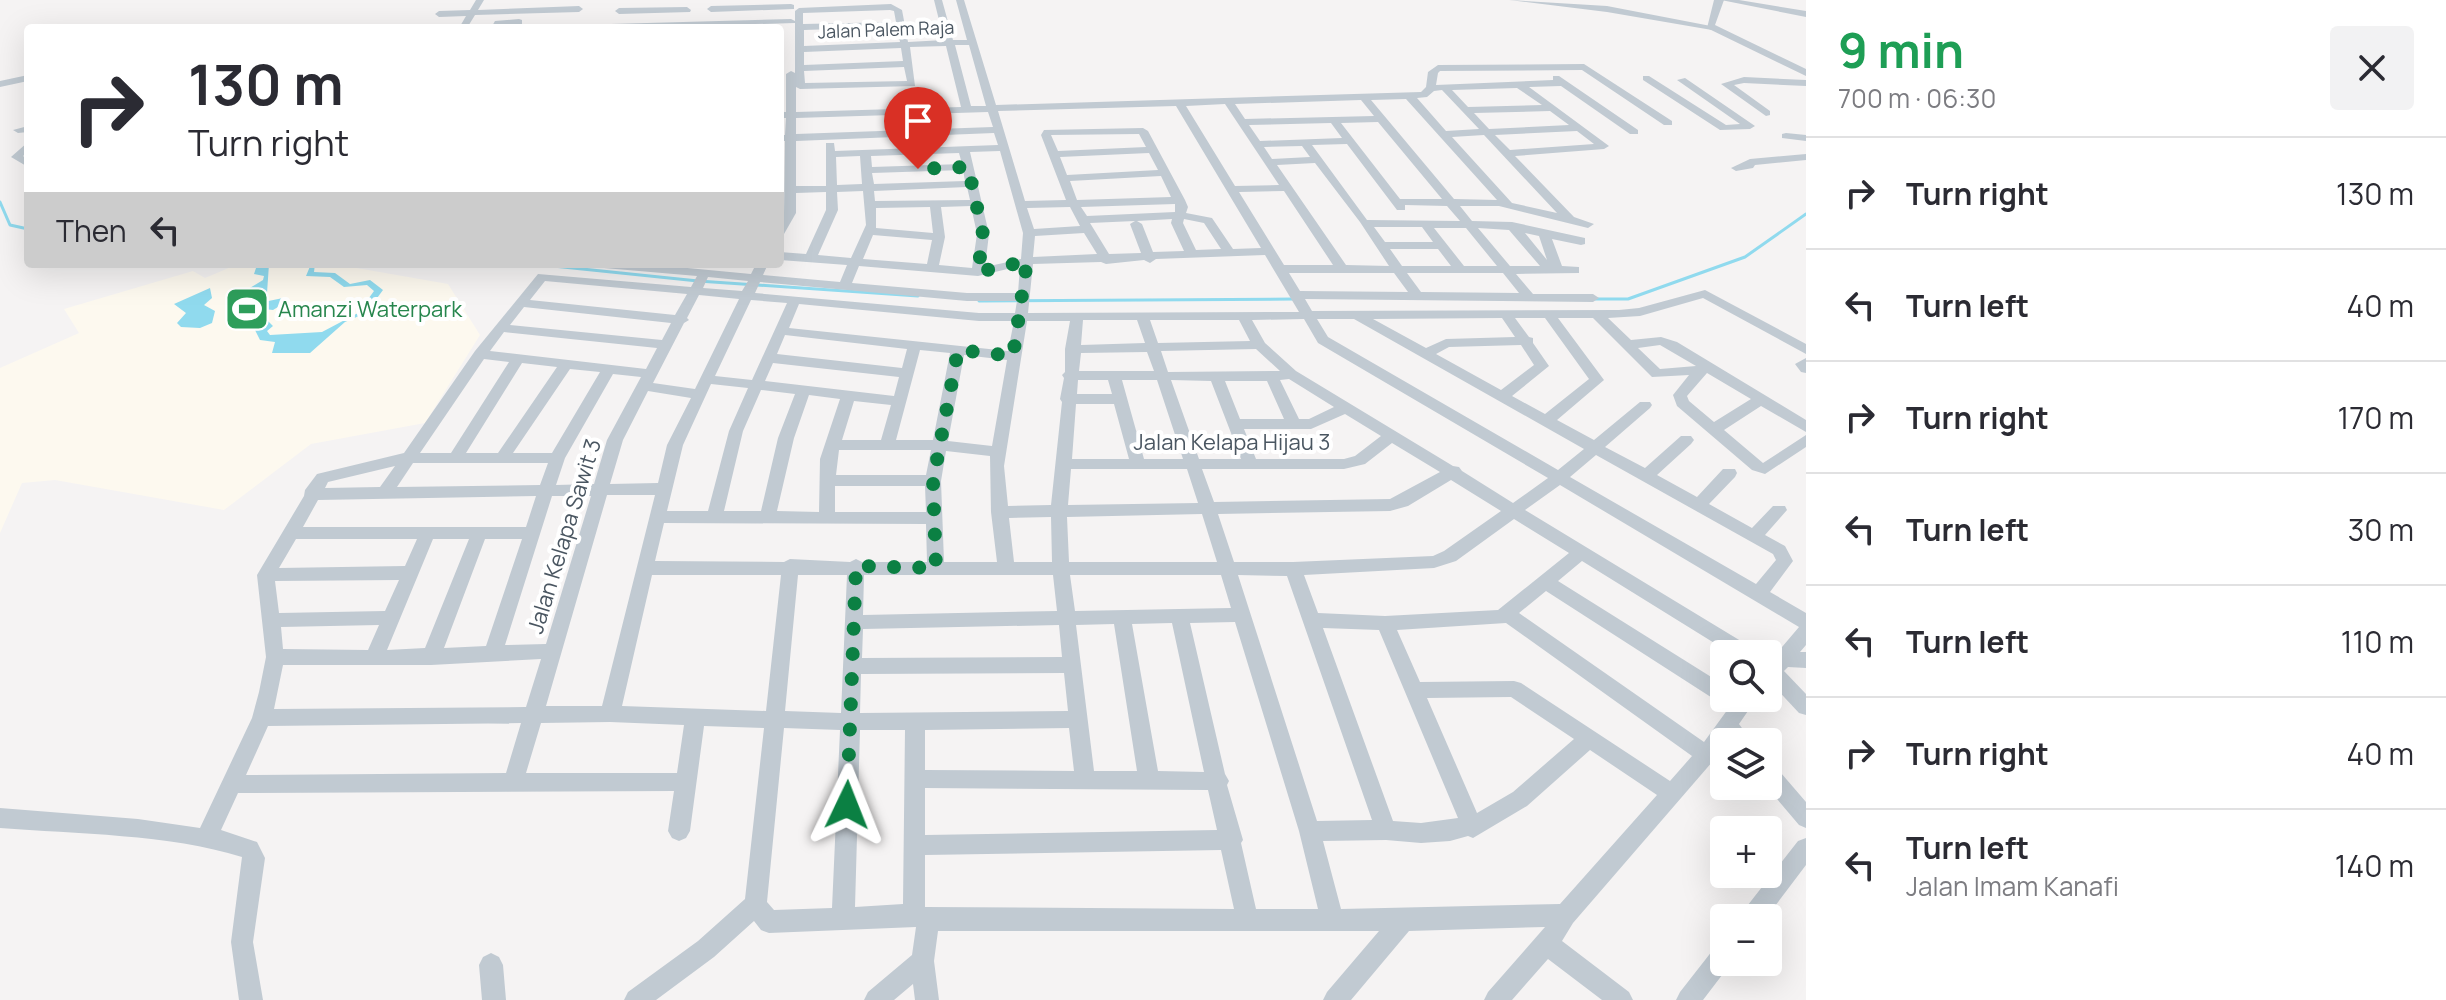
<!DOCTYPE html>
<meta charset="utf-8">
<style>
body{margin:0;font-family:Manrope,sans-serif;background:#f2f2f3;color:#2b2b33;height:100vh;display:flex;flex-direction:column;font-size:30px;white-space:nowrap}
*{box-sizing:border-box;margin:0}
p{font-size:26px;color:#7c7c81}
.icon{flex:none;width:44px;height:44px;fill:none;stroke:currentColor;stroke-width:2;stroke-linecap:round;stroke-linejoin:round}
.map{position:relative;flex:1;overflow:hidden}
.drawer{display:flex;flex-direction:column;background:#fff;width:640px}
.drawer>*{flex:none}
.top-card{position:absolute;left:24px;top:24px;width:760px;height:244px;border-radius:8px;box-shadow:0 8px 32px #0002;background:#fff;color:#2b2b33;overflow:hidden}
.controls{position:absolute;left:1710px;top:640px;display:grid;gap:16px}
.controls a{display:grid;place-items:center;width:72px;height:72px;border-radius:8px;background:#fff;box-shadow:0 8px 32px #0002;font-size:40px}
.pin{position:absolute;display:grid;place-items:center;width:68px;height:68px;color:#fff;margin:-82px -34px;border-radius:50% 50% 50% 0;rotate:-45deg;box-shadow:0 0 8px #0007}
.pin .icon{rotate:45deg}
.me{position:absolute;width:88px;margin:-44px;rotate:2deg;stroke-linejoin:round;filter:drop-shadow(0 0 6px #0008)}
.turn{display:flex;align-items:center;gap:28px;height:168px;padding:0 32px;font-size:36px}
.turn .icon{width:104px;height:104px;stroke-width:2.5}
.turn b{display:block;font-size:56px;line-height:68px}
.then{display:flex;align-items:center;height:76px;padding:0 32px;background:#0003;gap:16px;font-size:30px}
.round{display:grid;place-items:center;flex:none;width:84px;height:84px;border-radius:8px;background:#f2f2f3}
.head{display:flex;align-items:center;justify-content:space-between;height:136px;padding:0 32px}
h1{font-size:48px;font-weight:700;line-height:60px;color:#1e9e55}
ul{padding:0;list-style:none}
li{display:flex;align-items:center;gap:24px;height:112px;padding:0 32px;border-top:2px solid #e1e1e2}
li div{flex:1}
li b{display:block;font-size:30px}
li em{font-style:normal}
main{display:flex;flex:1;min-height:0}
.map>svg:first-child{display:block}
.commercial{fill:#fdf9ef}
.water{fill:#90daee}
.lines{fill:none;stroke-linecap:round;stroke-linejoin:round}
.stream{stroke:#90daee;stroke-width:3}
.minor{fill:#c1cad2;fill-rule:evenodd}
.tertiary{fill:#c1cad2;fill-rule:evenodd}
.route{stroke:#0b8043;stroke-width:14;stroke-dasharray:0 25.2}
.labels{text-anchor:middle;stroke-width:8;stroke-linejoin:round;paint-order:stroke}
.far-street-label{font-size:18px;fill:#4a5661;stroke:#fff}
.leisure-label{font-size:22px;fill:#27864d;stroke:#fff;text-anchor:start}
.street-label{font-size:22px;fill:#4a5661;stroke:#fff}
</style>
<main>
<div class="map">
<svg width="1806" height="1000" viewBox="0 0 1806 1000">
<rect width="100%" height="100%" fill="#f5f3f3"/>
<path class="commercial" d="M238,264H334L448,284L480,335L425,423L311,444L224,510L55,480L22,483L0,533V368L79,333L64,309L193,271L205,278Z"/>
<path class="water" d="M269,264L267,293L254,304L283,298V304L273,310L264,309L266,305L252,308L250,318L262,315L273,326L267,331L270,335L322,332L358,313L374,291L367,285L344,287L330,277L306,276L311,264H315L314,272L335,273L350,284L370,280L383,290L366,313L345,322L310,353H272L275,342L260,340L253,326L243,325L242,308L230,300L263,280L264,276L254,274L257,265Z
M210,288L212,298L204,305L215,311L212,323L200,328L181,327L177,323L186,313L174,304Z"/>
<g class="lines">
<path class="stream" d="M0,202L10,225L28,229
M534,264L698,281L918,296
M1595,299H1628L1745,257L1806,214
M979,301L1294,299"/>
<path class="minor" d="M476,0H484L478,10L579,6L583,9L579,12L475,15L467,28H459L466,16L439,17L435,14L439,11L470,10Z
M934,0H942L953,40H967L956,0H964L996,105L1421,92L1426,87L1428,72L1438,65L1584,64L1672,121V125H1664L1582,70L1440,71L1438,73L1436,85L1553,80V76H1559L1638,130V134H1630L1561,86L1529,87L1609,146L1604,149L1515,156L1574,217L1594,224L1588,228L1499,206H1460L1472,221L1512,222L1585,238V244L1581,245L1552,239L1562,266L1579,267V273L1516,274L1533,294H1593L1599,298L1593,302L1305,299L1312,311L1619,310L1639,308L1705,290L1806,344V354L1703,298L1640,316L1608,318L1631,340L1661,337L1677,342L1806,420V432L1761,406L1724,430L1763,463L1806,435V447L1765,474L1752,470L1677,406L1673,395L1689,375L1652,377L1593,318H1558L1604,380L1557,420L1594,440L1640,402H1650L1652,405L1650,408L1605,447L1645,468L1681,436H1691L1694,440L1691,444L1657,475L1697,497L1723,469H1735L1737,473L1735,477L1709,504L1752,528L1773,506H1785L1787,510L1765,535L1785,546L1793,561L1770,592L1806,613V645L1800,652H1806V668L1788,667L1784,671L1806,694V715L1799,713L1772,684L1768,685V659L1771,660L1799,627L1560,485L1525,510L1754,649L1756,654H1732L1582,561L1558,581L1724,685V698H1732L1731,701L1724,703L1717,701L1546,591L1519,613L1704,742L1736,698H1757L1739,724L1752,742C1720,742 1731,736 1713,761L1573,923L1562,941L1629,992L1633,1000H1602L1548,959L1512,1000H1484L1488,992L1545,927L1409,931L1351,1000H1323L1327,992L1379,931H938L934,961L939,1000H915L913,984L894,1000H864L868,992L912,955L916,927L769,933L761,930L754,921L714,957L656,1000H624L628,992L698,941L745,899L764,728L704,726L690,831L686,838L679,841L672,838L668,831L674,791L238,793L221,830L257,842L265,858L253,942L263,1000H239L231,942L242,857C169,834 76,834 0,828V808L138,819L200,828L252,718L259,692L266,657L257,575L304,496L305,490L317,474L404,453L475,351L538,274L691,287L697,276L604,268L598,264H645L751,274L756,264H768L763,275L840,282L847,265L780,260V252L806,254L826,210V192L796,193V213L784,234L780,235V221L784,213L785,141H780V135H785L786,118H780V112H786V74L791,71L795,73V23L612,28L611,24L791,19L795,21V11L799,8L891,4L902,10L908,42L944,40ZM890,10L894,11L896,22L803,24V13ZM897,27L900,42L804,46V30ZM955,45H969L986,106H971ZM946,46L961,107L796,112V87L800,89L915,86L910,47ZM901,48L903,61L804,65V52ZM904,67L907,81L805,83L804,71ZM1517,88L1542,105L1468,107L1452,90ZM1442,90L1479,129L1446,131L1417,98L1427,97L1434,91ZM1406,99L1497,200L1454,199L1371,100ZM1361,100L1374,116L1245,119L1235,104ZM1225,104L1279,185L1235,186L1186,106ZM1176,106L1261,248L1233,249L1212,218L1186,213L1188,207L1185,200L1148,131L1143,128L1044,130L1041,135L1066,200L1025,201L998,111ZM1550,111L1569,125L1489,129L1474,113ZM988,112L993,127L796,134V118ZM1378,122L1442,199H1400L1341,123ZM1331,123L1342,138L1260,141L1249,125ZM1577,131L1594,144L1510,150L1495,135ZM994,133L998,145L835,151L834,143H826V186H796V141ZM1139,134L1146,147L1058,151L1051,135ZM1484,135L1557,213L1512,203L1452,137ZM1347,144L1397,210H1405V205L1447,206L1460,221L1367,220L1312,145ZM1302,146L1310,157L1272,159L1264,147ZM1000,151L1023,233L1021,259L985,267L989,234L970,152ZM959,153L962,164L872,167L871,156ZM1149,153L1158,170L1067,175L1060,157ZM860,156L862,184L837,185L836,157ZM1315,163L1360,222L1389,266L1346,265L1277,165ZM963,170L965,181L874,184L872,173ZM1161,176L1171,197L1077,200L1070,181ZM967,187L970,200L875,201L874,191ZM863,191L866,225L851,258L818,255L838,210L837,192ZM1284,191L1333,265H1284L1239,192ZM1175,204V212L1087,216L1081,207ZM971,206L977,234L972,268L939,265L945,237L941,207ZM930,207L933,233L876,228V208ZM1070,207L1080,226L1034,229L1027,208ZM1172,219L1171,223L1184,251L1153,252L1142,224L1137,221ZM1184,219L1204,223L1221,249L1196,250L1183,223ZM1135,221L1130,224L1141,253L1109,254L1090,223ZM1374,227H1422L1433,242H1385ZM1434,228H1466L1497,266H1464ZM1478,228L1509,230L1540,266H1510ZM1084,233L1097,254L1033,257L1035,236ZM1525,233L1539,236L1547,260ZM873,235L932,240L927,264L863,259ZM1390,249H1438L1451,266H1402ZM1265,255L1299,312L1028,313L1033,264L1101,262L1106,264L1144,260L1150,263L1156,259ZM859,266L978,276L1020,266L1018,293H967L852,283ZM1289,273H1394L1408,292L1300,291ZM1407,273H1503L1519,293L1421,292ZM708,277L748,281L742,291L703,288ZM545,281L687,294L675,315L530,300ZM760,282L967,301H1017L1015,313H979L755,293ZM699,295L739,299L695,389L653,383L684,323L689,320L687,318ZM751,300L787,303L752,380L715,376ZM799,304L979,321H1014L1008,351L789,328ZM524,307L671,323L662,340L510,325ZM1515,318H1545L1589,379L1545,414L1512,396L1549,366L1533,343V338L1529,337ZM1304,319L1318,343L1548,478L1513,503L1462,471L1459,467L1453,466L1296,371L1265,343L1252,320ZM1317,319H1354L1584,449L1558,470L1328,337ZM1373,319L1502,318L1515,337L1446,339L1426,348ZM1083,320H1137L1145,343L1081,345ZM1150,320H1239L1250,341L1158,343ZM1027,321H1070L1065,349V372L1062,375L1064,378L1060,399L1062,402L1051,505L1008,506L1004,466ZM504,332L657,348L646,369L490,351ZM785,335L907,349L902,368L777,354ZM1521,345L1534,365L1501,390L1436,354L1449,347ZM1660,345L1696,366L1660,369L1638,348ZM1256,349L1280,371L1168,372L1161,351ZM920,350L950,353L933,440H896ZM1147,352L1154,371H1079L1081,353ZM964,355L1007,360L992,446L948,441ZM484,359L509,362L451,453H420ZM522,363L557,367L498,453H466ZM773,363L899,377L894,396L765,381ZM570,369L600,372L552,453H513ZM1707,373L1751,399L1714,422L1689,401L1687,396ZM613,374L641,377L607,440L594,484L556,485L565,458ZM1289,379L1334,407L1309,419H1299L1280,380ZM1078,380H1108L1112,394H1077ZM1122,380H1157L1183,459H1144ZM1171,380L1211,381L1241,459H1199ZM1225,381H1267L1284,419H1240ZM711,384L748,388L729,431L708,511H667L683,445ZM761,390L795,394L778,438L761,511H724L743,431ZM648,391L691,398L667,445L658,483L610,484L623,440ZM809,395L840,399L820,459L819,512L777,511L794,438ZM854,401L891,405L881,440H842ZM1076,404H1114L1129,459H1072ZM1345,414L1381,436L1355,456L1344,459H1256L1244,429H1311ZM1392,443L1440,472L1390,499L1214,502L1202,469H1344L1365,464ZM839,450H931L926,475H836ZM946,451L990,456L991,512L997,562H944L941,481ZM1596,455L1773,554L1776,560L1756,584L1570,477ZM413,463H548L540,485L397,487ZM395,466L380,487L325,488L328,482ZM1071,469H1187L1198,503L1068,505ZM1451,480L1501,511L1444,551L1433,556L1293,562H1234L1218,514L1390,511L1408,506ZM835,486H925L926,512H835ZM607,495H655L602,706H546ZM536,496L526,527H303L318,500ZM552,496H591L546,644L505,645ZM1202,514L1217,562H1069L1067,517ZM1051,517L1052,562H1014L1009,518ZM1514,519L1569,553L1498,610L1385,616L1318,613L1304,575L1434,568L1456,561ZM664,523L926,524L927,562H862L856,559L850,562L790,559L784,562L655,561ZM296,539H417L405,566L279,568ZM433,539H469L425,648L387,650ZM485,539H522L486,646L444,648ZM652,575H781L766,711L622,706ZM798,575H847L841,713L785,711ZM864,575H1053L1057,611L863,615ZM1070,575H1221L1231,608L1075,611ZM1238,575L1287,576L1372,820L1317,821ZM399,580L385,611L279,613L275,581ZM1235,622L1299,831L1318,909H1256L1241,843L1243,840L1227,785L1229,781L1225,774L1190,623ZM1172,623L1204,772L1158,771L1132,624ZM1506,623L1692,756L1670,781L1521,683L1514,681L1420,682L1397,630ZM1114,624L1137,771H1094L1076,625ZM379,625L368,650L283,649L281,627ZM1059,625L1062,657L862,658L863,629ZM1323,628L1379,630L1458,818L1421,823L1393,821ZM541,659L526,707L274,709L283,665H431ZM1064,673L1068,711L860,713L861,674ZM1511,697L1574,739L1513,792L1477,813L1427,698ZM610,722L684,725L677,773H526L541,723ZM521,723L506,773L246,775L268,726ZM784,728L840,730L832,908L774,910L767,902ZM1069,728L1074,771L925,770V730ZM860,730H905L903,904L855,907ZM1590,750L1657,795L1560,904L1341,909L1323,841L1386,840L1421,843L1450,841L1468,836L1473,838L1527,806ZM925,788L1208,790L1217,830L925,835ZM1221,850L1234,909L925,907V855Z
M1509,0L1607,6L1716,27L1712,30L1607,12Z
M1721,0H1739L1806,11V17Z
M791,4L794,5V9L711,12L707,9L711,6Z
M687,7L691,10L690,12L619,14L615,11L619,8Z
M519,19L522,20V24L491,28L495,21Z
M28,75V81L0,87V81Z
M1643,76H1649L1726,125L1740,124L1677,80L1685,78L1755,126L1750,129L1720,130L1643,80Z
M1744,77L1806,80V86L1744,83L1734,85L1770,111V115L1766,116L1721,84Z
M28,126V132L18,133L13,130Z
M1786,133L1806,135V141L1782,138V134Z
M28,142V151L23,156L28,160V167L11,157Z
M1806,154V160L1755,165L1753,168L1736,171L1731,168L1750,159Z
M1806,358V373L1801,372L1795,364Z
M1768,764L1775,766L1806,802V828L1799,825L1766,786Z
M1806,838V865L1766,918H1741L1744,910L1798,841Z
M1724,942V962H1732L1703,1000H1676L1680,992L1716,946Z
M491,953L499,957L503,965L506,1000H482L479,965L483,957Z"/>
<path class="tertiary" d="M1714,0H1724L1715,25L1806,69V76L1707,28Z"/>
</g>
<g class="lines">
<path class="route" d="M847,805L856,566L936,568L933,481L958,350L1013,356L1027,261L978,272L983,234L968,167L918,169"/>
</g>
<defs>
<g id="stadium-square" transform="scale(2.3)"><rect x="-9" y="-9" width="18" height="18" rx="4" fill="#2e9e5b" stroke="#fff"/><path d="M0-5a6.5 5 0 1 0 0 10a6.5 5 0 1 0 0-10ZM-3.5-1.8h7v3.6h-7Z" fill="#fff"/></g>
</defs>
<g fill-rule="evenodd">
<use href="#stadium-square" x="247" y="309"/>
</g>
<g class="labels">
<g class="far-street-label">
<text transform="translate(886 30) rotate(-2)" y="6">Jalan Palem Raja</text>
</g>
<g class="leisure-label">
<text x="278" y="317">Amanzi Waterpark</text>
</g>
<g class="street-label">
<text x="1232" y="450">Jalan Kelapa Hijau 3</text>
<text transform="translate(564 536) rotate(-73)" y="8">Jalan Kelapa Sawit 3</text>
</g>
</g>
</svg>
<div class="controls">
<a><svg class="icon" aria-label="search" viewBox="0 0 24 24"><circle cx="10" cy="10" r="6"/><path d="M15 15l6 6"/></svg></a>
<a><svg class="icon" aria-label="layers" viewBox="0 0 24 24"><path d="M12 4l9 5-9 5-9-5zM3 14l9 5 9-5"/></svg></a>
<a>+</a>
<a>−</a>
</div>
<div class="pin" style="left:918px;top:169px;background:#d93025"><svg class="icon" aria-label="arrive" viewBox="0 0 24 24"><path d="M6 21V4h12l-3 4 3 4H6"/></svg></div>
<svg class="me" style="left:847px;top:805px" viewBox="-20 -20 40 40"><path d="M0-17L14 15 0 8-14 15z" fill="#0b8043" stroke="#fff" stroke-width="4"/></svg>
<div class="top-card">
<div class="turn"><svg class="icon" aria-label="right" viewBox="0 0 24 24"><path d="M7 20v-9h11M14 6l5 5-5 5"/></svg><div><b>130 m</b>Turn right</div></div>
<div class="then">Then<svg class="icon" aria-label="left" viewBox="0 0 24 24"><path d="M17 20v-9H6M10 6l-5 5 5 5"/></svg></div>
</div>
</div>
<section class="drawer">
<div class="head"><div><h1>9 min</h1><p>700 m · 06:30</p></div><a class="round"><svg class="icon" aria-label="close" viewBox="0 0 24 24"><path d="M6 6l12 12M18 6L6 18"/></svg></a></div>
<ul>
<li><svg class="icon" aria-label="right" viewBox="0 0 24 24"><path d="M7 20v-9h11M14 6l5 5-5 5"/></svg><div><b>Turn right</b></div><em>130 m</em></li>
<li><svg class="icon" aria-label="left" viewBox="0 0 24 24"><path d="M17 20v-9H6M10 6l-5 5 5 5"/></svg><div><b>Turn left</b></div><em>40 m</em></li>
<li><svg class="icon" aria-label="right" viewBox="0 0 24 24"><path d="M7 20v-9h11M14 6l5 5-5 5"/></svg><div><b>Turn right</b></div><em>170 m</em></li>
<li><svg class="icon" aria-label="left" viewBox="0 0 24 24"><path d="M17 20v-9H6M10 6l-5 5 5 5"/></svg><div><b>Turn left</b></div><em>30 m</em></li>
<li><svg class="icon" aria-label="left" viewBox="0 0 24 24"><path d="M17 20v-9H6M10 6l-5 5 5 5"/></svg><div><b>Turn left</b></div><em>110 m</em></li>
<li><svg class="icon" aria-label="right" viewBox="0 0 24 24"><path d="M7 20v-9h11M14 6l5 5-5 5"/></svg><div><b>Turn right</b></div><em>40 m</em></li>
<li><svg class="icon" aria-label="left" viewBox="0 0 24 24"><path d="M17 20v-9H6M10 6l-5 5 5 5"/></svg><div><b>Turn left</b><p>Jalan Imam Kanafi</p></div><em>140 m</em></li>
</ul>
</section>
</main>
